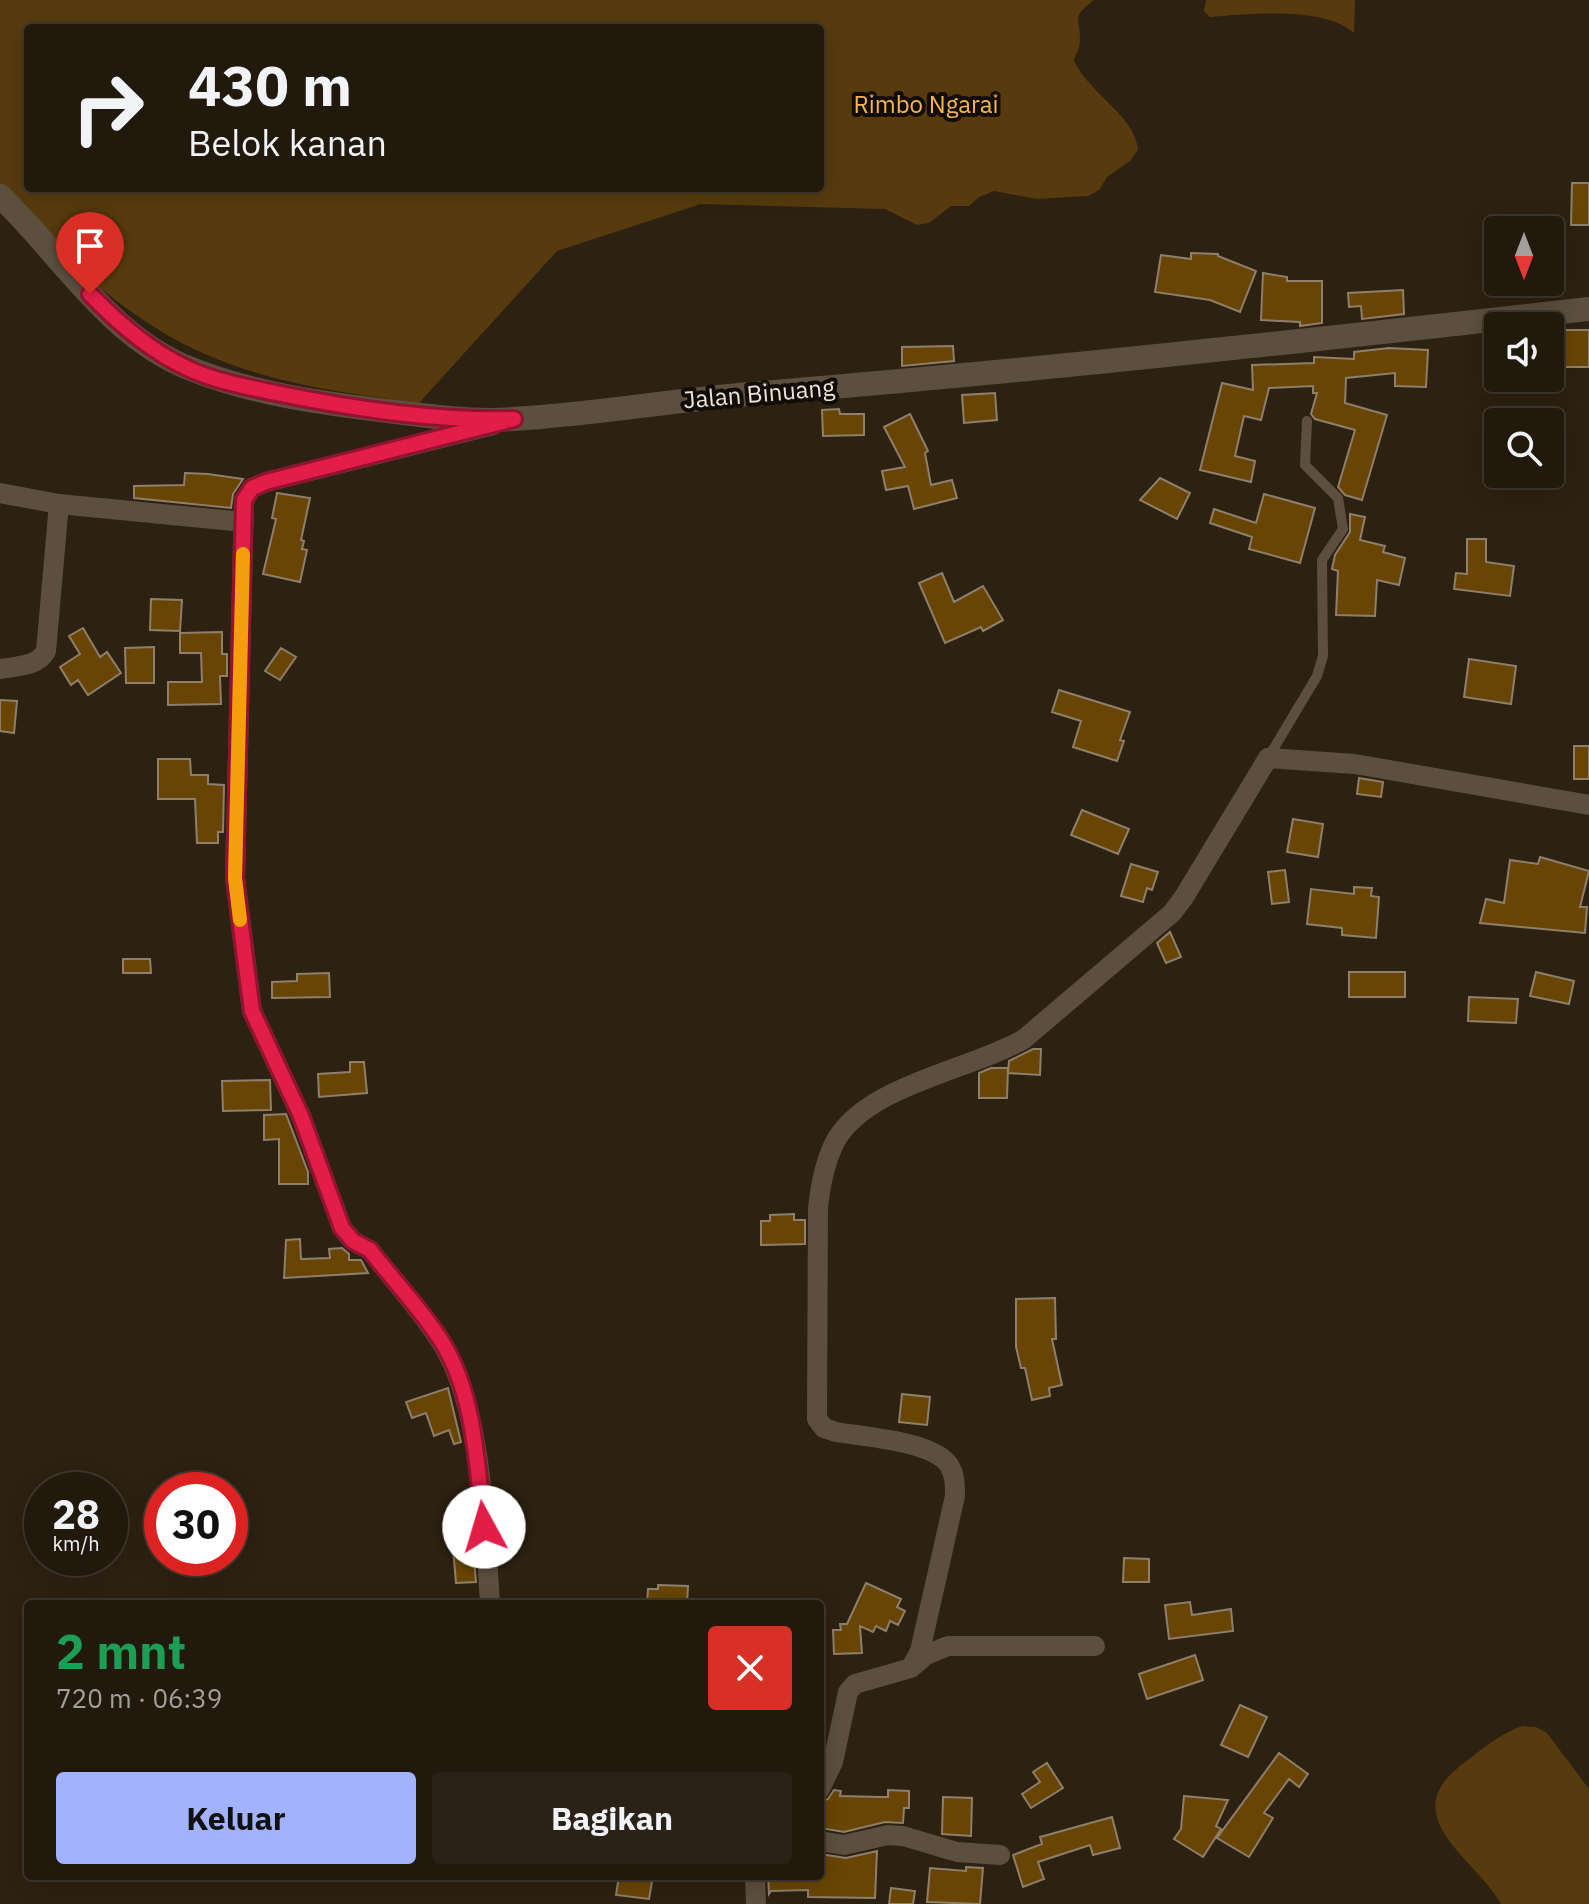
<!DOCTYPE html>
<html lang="id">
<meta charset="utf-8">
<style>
body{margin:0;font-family:"IBM Plex Sans",sans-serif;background:#2a2216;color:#f1f3f6;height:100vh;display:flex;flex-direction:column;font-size:30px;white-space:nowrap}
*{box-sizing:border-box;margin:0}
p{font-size:26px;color:#a2a09d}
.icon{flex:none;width:44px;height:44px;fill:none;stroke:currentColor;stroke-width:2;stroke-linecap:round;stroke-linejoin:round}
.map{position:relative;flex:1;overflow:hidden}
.panel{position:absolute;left:24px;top:1600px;width:800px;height:280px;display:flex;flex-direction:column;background:#22190d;border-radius:8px;box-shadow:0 4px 20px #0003,0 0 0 2px #3f382e}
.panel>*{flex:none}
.hud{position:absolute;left:24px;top:24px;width:800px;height:168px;border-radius:8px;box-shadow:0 4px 20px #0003,0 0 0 2px #3f382e;background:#22190d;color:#f1f3f6;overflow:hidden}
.needle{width:52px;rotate:180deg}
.controls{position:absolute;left:1484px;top:216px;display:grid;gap:16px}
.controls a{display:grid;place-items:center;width:80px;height:80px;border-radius:8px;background:#22190d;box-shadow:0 4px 20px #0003,0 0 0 2px #3f382e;font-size:40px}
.speed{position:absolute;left:24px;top:1472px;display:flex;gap:16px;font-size:40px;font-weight:700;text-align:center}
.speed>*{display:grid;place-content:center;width:104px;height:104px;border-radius:50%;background:#22190d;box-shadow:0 4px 20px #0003,0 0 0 2px #3f382e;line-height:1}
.speed small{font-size:20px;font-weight:400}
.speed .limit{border:12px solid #d22;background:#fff;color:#111}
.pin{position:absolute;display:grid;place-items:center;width:68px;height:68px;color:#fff;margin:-82px -34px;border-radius:50% 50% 50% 0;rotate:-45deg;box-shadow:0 0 8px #0007}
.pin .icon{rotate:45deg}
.me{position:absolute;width:88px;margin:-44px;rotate:354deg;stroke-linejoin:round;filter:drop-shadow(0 0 6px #0008)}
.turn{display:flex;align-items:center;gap:28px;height:168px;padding:0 32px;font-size:36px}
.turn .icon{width:104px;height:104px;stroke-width:2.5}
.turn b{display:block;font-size:56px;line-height:68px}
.round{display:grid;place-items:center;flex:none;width:84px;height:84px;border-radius:8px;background:#2a2216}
.head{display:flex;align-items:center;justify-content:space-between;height:136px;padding:0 32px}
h1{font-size:48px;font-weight:700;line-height:60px;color:#1e9e55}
.primary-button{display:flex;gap:16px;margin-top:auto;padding:16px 32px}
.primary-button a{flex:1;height:92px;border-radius:8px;background:#a3b2fd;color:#111;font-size:32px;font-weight:700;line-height:92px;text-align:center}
.primary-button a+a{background:#2a2216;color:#f1f3f6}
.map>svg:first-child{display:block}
.green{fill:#573b0e;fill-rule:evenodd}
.building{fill:#684504;stroke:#8e7f6d;stroke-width:2}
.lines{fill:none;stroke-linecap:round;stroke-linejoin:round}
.lane{stroke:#5c4f3e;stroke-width:10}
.street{stroke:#5c4f3e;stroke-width:20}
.secondary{stroke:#5c4f3e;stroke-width:24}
.route-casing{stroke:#92132f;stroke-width:20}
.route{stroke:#e11d48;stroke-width:14}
.slow{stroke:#f59e0b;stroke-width:14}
.labels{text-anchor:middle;stroke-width:8;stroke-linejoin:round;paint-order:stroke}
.park-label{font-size:24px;fill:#f7b551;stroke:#110c06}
.street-label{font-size:24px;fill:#ece4da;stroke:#110c06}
</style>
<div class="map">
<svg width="1589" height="1904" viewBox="0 0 1589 1904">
<rect width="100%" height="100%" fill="#2d2111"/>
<path class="green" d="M0,0H1094C1071,18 1080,16 1080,40C1080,48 1076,53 1074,60C1086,91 1136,116 1138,150L1130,161L1107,177L1099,190L1088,196L1037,199L994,191L979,197L969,206H951L929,223L917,225L885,209L701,204L557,251L419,403C347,393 272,384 205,354C128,321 62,255 0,200ZM28,28H820V188H28Z
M1206,0H1355L1354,33C1325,6 1247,14 1210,17L1204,11Z
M1522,1726L1536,1727L1547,1733L1589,1789V1904H1501C1475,1857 1392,1816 1464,1763C1482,1749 1500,1734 1522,1726Z"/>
<path class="building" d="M1572,183H1589V225H1571Z
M1191,253L1218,254V256L1256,271L1240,312L1210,300L1155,292L1161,255L1191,259Z
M1263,273L1287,277V281H1322V323L1300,326V322L1261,320Z
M1403,290L1404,314L1362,319L1361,306L1349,307L1348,293Z
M1550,330H1589V367H1550Z
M953,346L954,361L902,366V347Z
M1389,348L1428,350L1426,387L1395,386V373L1346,378L1345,403L1387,415L1362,500L1345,495L1338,487L1355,430L1315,419L1311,414L1317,393H1313V386L1269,388L1261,420L1244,416L1235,456L1255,461L1251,482L1200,470L1222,383L1253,390L1252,365L1314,363V357L1354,359V352Z
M995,393L997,420L964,423L962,395Z
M839,409L840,414H864V435L823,436L822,410Z
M910,414L928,451L925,453L931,485L952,480L957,498L914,509L908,486L886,490L882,471L905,467L884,427Z
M185,473L208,474L243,479L233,494L231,508L134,498V486L184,485Z
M1160,478L1190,493L1177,519L1140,500Z
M277,493L310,498L301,540L304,541L302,549L307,550L300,582L263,574L276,519L272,518Z
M1264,494L1315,508L1300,563L1249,549L1252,537L1210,523L1214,509L1256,523Z
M1350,514L1365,517L1360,540L1385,546L1383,552L1405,558L1399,585L1377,580L1375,616L1336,615L1338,571L1332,569L1335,555L1350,532Z
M1467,539H1486V562L1514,566L1510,596L1454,589L1456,573L1467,574Z
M942,573L954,602L983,586L1003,620L983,631L981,627L945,643L919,583Z
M151,599L182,600L180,631L150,630Z
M83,628L100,657L107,652L121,673L88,695L78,680L71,685L60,667L80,654L69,636Z
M222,632V654H227V676H220L221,704L168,705V682H202L201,653H180V633Z
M154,647V683H126L125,648Z
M281,648L296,657L280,680L265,671Z
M1469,659L1516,666L1511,704L1464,697Z
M1059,690L1130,712L1120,740L1124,741L1117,761L1073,747L1081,721L1052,712Z
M0,700L17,701L14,733L0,731Z
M1574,746H1589V779H1574Z
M158,759H190L191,775H208V784L224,785L223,832H218V843H197L195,799H158Z
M1359,778L1383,782L1381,797L1357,794Z
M1082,810L1129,829L1118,854L1071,835Z
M1293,819L1323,824L1318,857L1287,852Z
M1540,857L1589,871L1580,907H1587L1585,933L1480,923L1486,899L1504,903L1510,860L1538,864Z
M1131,864L1158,872L1152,890L1147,888L1143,902L1121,896Z
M1285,870L1289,902L1272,904L1268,872Z
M1354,887L1372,888L1371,896L1379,897L1376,938L1342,935V928L1307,924L1311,889L1354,894Z
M1170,932L1181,957L1166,963L1157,943Z
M123,959H150L151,973H123Z
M1349,972H1405V997H1349Z
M1536,972L1574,981L1569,1004L1530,996Z
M329,973L330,997L272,998V982L297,981V974Z
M1469,997L1518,999L1516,1023L1468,1021Z
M1033,1049H1041L1040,1075L1008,1073L1009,1061Z
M350,1062H364L367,1093L319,1097L318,1074L350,1072Z
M991,1068H1008L1007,1098H979V1073Z
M270,1080L271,1110L223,1111L222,1081Z
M286,1114L308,1172V1184H279V1139L264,1140V1115Z
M794,1214V1220H805V1244L761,1245V1221H770V1215Z
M300,1239L301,1259L330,1258L329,1249L342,1248L349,1254V1260H361L368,1273L284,1278L286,1240Z
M1055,1298L1056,1339H1052L1062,1385L1049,1388L1050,1396L1032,1400L1025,1368H1021L1016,1347V1299Z
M448,1388L461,1442L454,1444L449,1430L434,1436L426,1413L412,1418L406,1402Z
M902,1394L930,1397L927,1425L899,1422Z
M450,1513H470L476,1582L456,1583Z
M1124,1558L1149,1559V1582H1123Z
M866,1583L901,1599L897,1607L905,1611L898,1625L890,1621L886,1631L876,1626L873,1632L860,1626L862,1653L834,1654L833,1630H841L840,1624H847Z
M658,1585L688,1586L687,1604L647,1603L648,1589H658Z
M1190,1602L1192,1615L1231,1609L1233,1631L1169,1639L1165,1605Z
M1195,1655L1203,1680L1147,1699L1139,1674Z
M1240,1705L1267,1717L1248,1757L1221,1745Z
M1279,1753L1308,1774L1299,1787L1289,1779L1264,1813L1273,1818L1249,1857L1217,1838Z
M1047,1763L1063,1788L1031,1808L1022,1794L1040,1782L1033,1772Z
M834,1790L841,1791L840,1796L881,1797H888V1790L909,1791V1808H904L903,1823L885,1822L844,1832L820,1828V1802L828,1799Z
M1184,1796L1228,1800L1216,1826L1221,1829L1203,1857L1174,1839L1181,1829Z
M943,1797L972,1798L971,1836L942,1834Z
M1112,1817L1120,1848L1093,1855L1090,1845L1038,1862L1044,1879L1023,1887L1013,1855L1042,1844L1040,1837Z
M877,1851L875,1898L808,1897V1890L771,1891L769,1894L768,1876H820V1854L846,1858Z
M966,1867L983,1868L980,1904L927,1902L930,1868L966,1871Z
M619,1876H653L649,1899L616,1895Z
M891,1888L915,1891L913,1904H889Z"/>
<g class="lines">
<path class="lane" d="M1268,758L1317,676L1323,656L1322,560L1343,529L1338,498L1305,465L1307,421"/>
<path class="street" d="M0,493L59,504L244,522
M0,669C17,666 37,667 46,651L59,504
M490,1604C485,1529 482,1405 441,1342C421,1310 393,1280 370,1250L353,1241L342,1228L301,1116L252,1011L235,878L244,500L252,488L266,482L493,425
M913,1666L926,1655L948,1646H1095
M820,1789L833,1762L848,1692L855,1684L911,1668L920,1651L955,1496C955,1484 955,1475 949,1465C933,1441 864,1437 836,1432L824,1428L817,1419L818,1209C820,1187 824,1165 834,1144C862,1086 971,1070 1024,1039L1172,913L1184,897L1268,758L1355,764L1589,805
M820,1841L844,1845L888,1835L903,1836L957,1852L1000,1855
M755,1876L756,1904"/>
<path class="secondary" d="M0,196C61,254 109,337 191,369C256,395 328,404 396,412C435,417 474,422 513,419C596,414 680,399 763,393C1039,370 1314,340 1589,309"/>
</g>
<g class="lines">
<g class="route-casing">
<path id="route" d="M90,294C118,323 150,351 187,368C214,381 247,387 276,393C354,409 434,421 514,419L266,482L252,488L244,500L235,878L245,958L252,1011L301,1116L342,1228L353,1241L370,1250C393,1280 422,1310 442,1342C475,1395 477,1466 484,1527"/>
</g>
<use href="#route" class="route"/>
<path class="slow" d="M240,920L235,878L243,554"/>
</g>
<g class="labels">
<g class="park-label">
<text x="926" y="113">Rimbo Ngarai</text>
</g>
<g class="street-label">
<text transform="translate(759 394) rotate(-5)" y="8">Jalan Binuang</text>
</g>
</g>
</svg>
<div class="controls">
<a><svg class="needle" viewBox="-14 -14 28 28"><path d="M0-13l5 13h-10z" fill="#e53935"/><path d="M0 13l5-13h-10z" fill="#a2a09d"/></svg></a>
<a><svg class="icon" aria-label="sound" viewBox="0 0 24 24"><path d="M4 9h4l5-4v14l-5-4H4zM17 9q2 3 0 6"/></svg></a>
<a><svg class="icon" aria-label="search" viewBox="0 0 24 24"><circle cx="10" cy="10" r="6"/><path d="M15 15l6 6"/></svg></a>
</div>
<div class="speed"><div>28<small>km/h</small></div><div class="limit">30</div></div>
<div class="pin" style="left:90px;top:294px;background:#d93025"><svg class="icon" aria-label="arrive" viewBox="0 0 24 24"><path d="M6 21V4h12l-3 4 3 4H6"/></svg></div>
<svg class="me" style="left:484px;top:1527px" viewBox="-20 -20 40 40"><circle r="19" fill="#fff"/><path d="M0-13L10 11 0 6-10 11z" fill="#e11d48"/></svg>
<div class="hud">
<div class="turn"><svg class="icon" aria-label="right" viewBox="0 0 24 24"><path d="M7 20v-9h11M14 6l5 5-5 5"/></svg><div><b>430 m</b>Belok kanan</div></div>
</div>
<section class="panel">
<div class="head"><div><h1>2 mnt</h1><p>720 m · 06:39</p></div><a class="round" style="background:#d93025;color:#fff"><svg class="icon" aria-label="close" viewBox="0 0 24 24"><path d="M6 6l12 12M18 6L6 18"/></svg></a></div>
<div class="primary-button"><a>Keluar</a><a>Bagikan</a></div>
</section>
</div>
